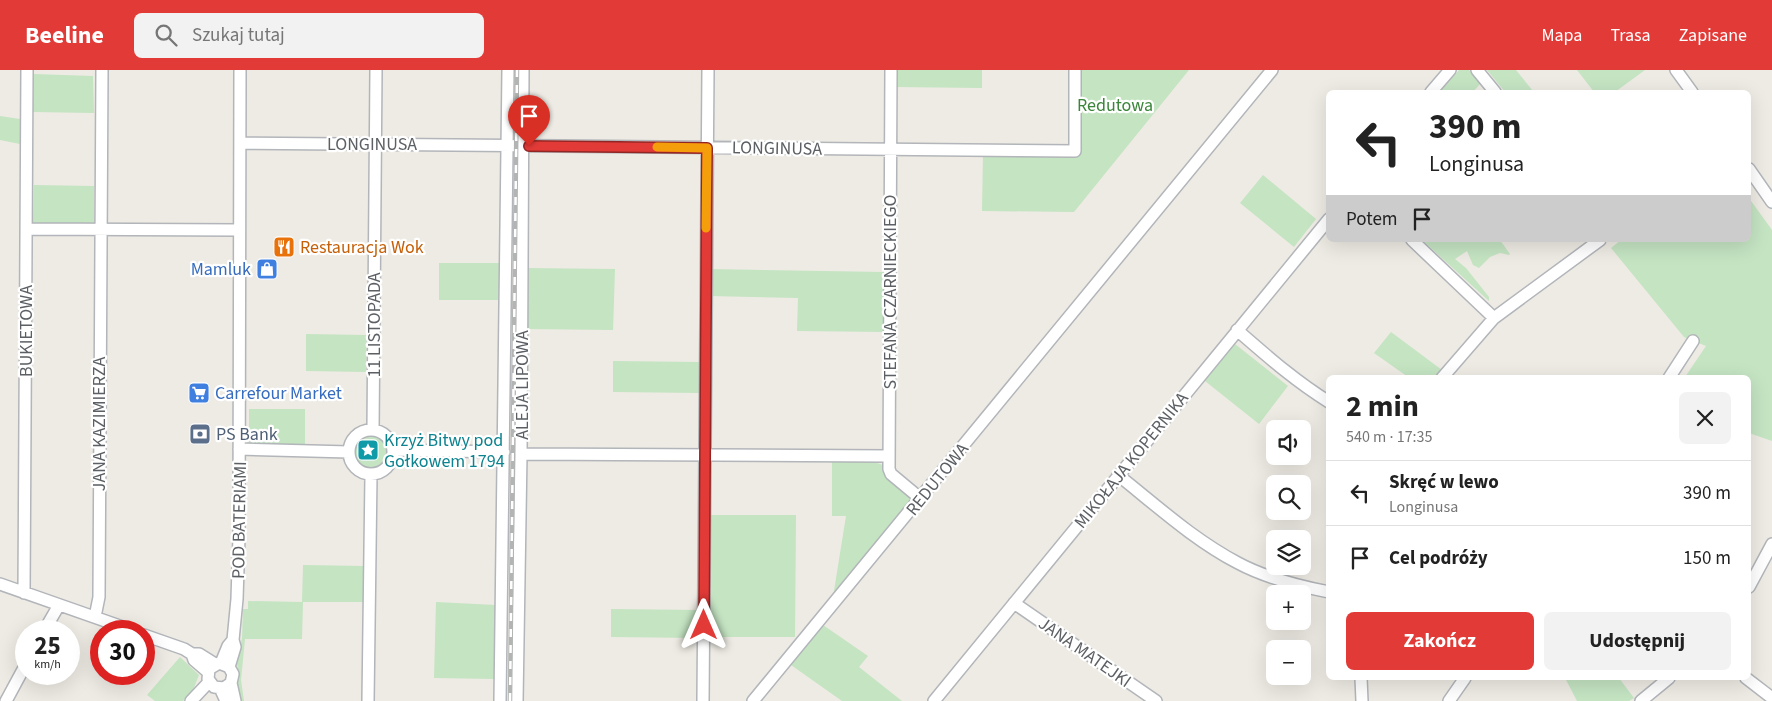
<!DOCTYPE html>
<html lang="pl">
<meta charset="utf-8">
<style>
body{margin:0;font-family:"Source Sans 3",sans-serif;background:#f2f2f2;color:#222;height:100vh;display:flex;flex-direction:column;font-size:19px;white-space:nowrap}
*{box-sizing:border-box;margin:0}
p{font-size:16px;color:#767676}
.icon{flex:none;width:28px;height:28px;fill:none;stroke:currentColor;stroke-width:2;stroke-linecap:round;stroke-linejoin:round}
.map{position:relative;flex:1;overflow:hidden}
.sheet{position:absolute;left:1326px;top:305px;width:425px;height:305px;display:flex;flex-direction:column;background:#fff;border-radius:8px;box-shadow:0 5px 20px #0002}
.sheet>*{flex:none}
.top-card{position:absolute;left:1326px;top:20px;width:425px;height:152px;border-radius:8px;box-shadow:0 5px 20px #0002;background:#fff;color:#222;overflow:hidden}
.fabs{position:absolute;left:1266px;top:350px;display:grid;gap:10px}
.fabs a{display:grid;place-items:center;width:45px;height:45px;border-radius:8px;background:#fff;box-shadow:0 5px 20px #0002;font-size:25px}
.speed{position:absolute;left:15px;top:550px;display:flex;gap:10px;font-size:25px;font-weight:700;text-align:center}
.speed>*{display:grid;place-content:center;width:65px;height:65px;border-radius:50%;background:#fff;box-shadow:0 5px 20px #0002;line-height:1}
.speed small{font-size:12px;font-weight:400}
.speed .limit{border:8px solid #d22;background:#fff;color:#111}
.pin{position:absolute;display:grid;place-items:center;width:42px;height:42px;color:#fff;margin:-51px -21px;border-radius:50% 50% 50% 0;rotate:-45deg;box-shadow:0 0 5px #0007}
.pin .icon{rotate:45deg}
.me{position:absolute;width:55px;margin:-28px;rotate:0deg;stroke-linejoin:round;filter:drop-shadow(0 0 4px #0008)}
.turn{display:flex;align-items:center;gap:18px;height:105px;padding:0 20px;font-size:22px}
.turn .icon{width:65px;height:65px;stroke-width:2.5}
.turn b{display:block;font-size:35px;line-height:42px}
.then{display:flex;align-items:center;height:48px;padding:0 20px;background:#0003;gap:10px;font-size:19px}
.round{display:grid;place-items:center;flex:none;width:52px;height:52px;border-radius:8px;background:#f2f2f2}
.headline{display:flex;align-items:center;justify-content:space-between;height:85px;padding:0 20px}
h1{font-size:30px;font-weight:700;line-height:38px}
.button{display:flex;gap:10px;margin-top:auto;padding:10px 20px}
.button a{flex:1;height:58px;border-radius:8px;background:#e13a37;color:#fff;font-size:20px;font-weight:700;line-height:58px;text-align:center}
.button a+a{background:#f2f2f2;color:#222}
ul{padding:0;list-style:none}
li{display:flex;align-items:center;gap:15px;height:65px;padding:0 20px;border-top:1px solid #e0e0e0}
li div{flex:1}
li b{display:block;font-size:19px}
li em{font-style:normal}
header{display:flex;align-items:center;gap:30px;box-sizing:border-box;height:70px;padding:0 25px;background:#e13a37;color:#fff}
header strong{font-size:24px}
nav{display:flex;gap:28px;margin-inline-start:auto;font-size:18px}
.search{width:350px;height:45px;background:#f2f2f2;display:flex;align-items:center;gap:12px;box-sizing:border-box;padding:0 18px;border-radius:8px;color:#767676;font-size:19px}
.map>svg:first-child{display:block}
.green{fill:#c4e4c2}
.lines{fill:none;stroke-linecap:round;stroke-linejoin:round}
.minor-casing{stroke:#b2b5b9;stroke-width:14}
.minor{stroke:#fff;stroke-width:11}
.rail-casing{stroke:#b3b4b4;stroke-width:4.5}
.rail{stroke:#fff;stroke-width:2.5;stroke-dasharray:8;stroke-linecap:butt}
.route-casing{stroke:#922624;stroke-width:12}
.route{stroke:#e13a37;stroke-width:9}
.slow{stroke:#f59e0b;stroke-width:9}
.labels{text-anchor:middle;stroke-width:4.5;stroke-linejoin:round;paint-order:stroke}
.park-label{font-size:18px;fill:#3b853a;stroke:#fff}
.street-label{font-size:18px;fill:#5c6064;stroke:#fff}
.food-label{font-size:18px;fill:#c56008;stroke:#fff;text-anchor:start}
.shop-label{font-size:18px;fill:#366cbe;stroke:#fff;text-anchor:end}
.service-label{font-size:18px;fill:#4e5e75;stroke:#fff;text-anchor:start}
.culture-label{font-size:18px;fill:#0d838f;stroke:#fff;text-anchor:start}
</style>
<header>
<strong>Beeline</strong>
<div class="search"><svg class="icon" aria-label="search" viewBox="0 0 24 24"><circle cx="10" cy="10" r="6"/><path d="M15 15l6 6"/></svg>Szukaj tutaj</div>
<nav><a>Mapa</a><a>Trasa</a><a>Zapisane</a></nav>
</header>
<div class="map">
<svg width="1772" height="631" viewBox="0 0 1772 631">
<rect width="100%" height="100%" fill="#eeebe4"/>
<path class="green" d="M895,0H982V18L895,17Z
M1079,0H1189L1074,142L982,141L983,83L1075,84Z
M1459,0H1469L1481,13L1473,22H1440Z
M1487,0H1516L1533,21L1530,22H1505Z
M1577,0H1645L1615,22H1594Z
M34,4L93,6L94,43L33,42Z
M0,46L20,49V74L0,70Z
M1263,105L1316,149L1294,177L1240,133Z
M34,115L94,116V153H33Z
M1749,128L1772,160V371L1749,363V308L1685,307L1706,276L1684,267L1611,178L1621,170H1749Z
M1422,170H1500L1510,184L1509,185L1500,183L1490,187L1479,198L1473,195L1467,181L1455,189L1466,198L1489,227V231Z
M439,193H501L500,230H439Z
M525,198L615,199L613,260L525,259Z
M710,199L884,202L885,262L797,261L798,228L709,226Z
M1391,262L1442,300L1436,307H1408L1374,283Z
M306,264L367,265L366,302L306,301Z
M1235,274L1288,316L1259,354L1205,311Z
M613,291L699,292L700,323L613,322Z
M249,339H305V375L249,374Z
M354 382a17 17 0 1 1 34 0a17 17 0 1 1-34 0Z
M832,390L871,391L883,395L888,405L909,425L911,431L833,527L846,446H832Z
M708,445H796L795,567H708Z
M303,495L364,496L363,532H303L302,569H245L241,610L244,631H240L237,614L239,606L237,594L242,568L243,539H248V531L302,532Z
M436,532L496,535L495,609L434,608Z
M611,539L699,540V568L611,567Z
M823,555L868,586L859,597L902,631H842L791,595Z
M180,587L199,605L193,620L183,631H155L147,625Z
M1565,608H1619L1634,628L1629,631H1577Z"/>
<g class="lines">
<g class="minor-casing">
<path id="minor" d="M891,0L889,399L891,404L921,429
M1477,0L1495,22
M1676,0L1692,22
M1431,22L1450,0
M240,73L1075,81V0
M1749,99L1772,132
M26,159L239,160
M1412,170L1494,248
M1237,260C1267,286 1295,311 1329,332
M1442,308L1494,248L1600,170
M1669,308L1693,271
M349 382a22 22 0 1 1 44 0a22 22 0 1 1-44 0Z
M373,360L376,0
M239,379L349,382
M393,380L504,382
M521,384L889,386
M1118,405C1157,436 1194,470 1238,493C1266,508 1298,516 1329,522
M0,514L134,561
M1749,517L1772,474
M24,523L27,0
M1014,533L1156,631
M95,547L99,527L102,0
M44,561L59,535
M144,565L184,579L192,584H199L215,594
M192,584L194,590L208,602
M221,593L228,576L233,570
M229,597L235,577L233,570L237,529L239,467L240,0
M1361,608L1362,631
M1746,608L1772,628
M231,613L224,618L214,617L208,609L209,599L219,593L229,597L233,604L231,613L235,631
M220,618L226,631
M6,631L26,594
M191,631L209,612
M368,631L371,405
M500,631L508,0
M517,631L521,384L523,0
M703,631L708,0
M753,631L1272,0
M934,631L1329,149
M1449,631L1465,608
M1641,631L1669,608"/>
</g>
<use href="#minor" class="minor"/>
<g class="rail-casing">
<path id="rail" d="M510,631L517,0"/>
</g>
<use href="#rail" class="rail"/>
</g>
<g class="lines">
<g class="route-casing">
<path id="route" d="M529,76L707,78L704,555"/>
</g>
<use href="#route" class="route"/>
<path class="slow" d="M657,77L707,78L706,158"/>
</g>
<defs>
<g id="restaurant-square" transform="scale(1.125)"><rect x="-9" y="-9" width="18" height="18" rx="4" fill="#e8710a" stroke="#fff"/><path d="M-5-6h1v4h1v-4h1v4h1v-4h1v5L-1.5 .5V6h-2V.5L-5-1ZM5-6V6H3V1.5H1.5Q1.5-4 5-6Z" fill="#fff"/></g>
<g id="shop-square" transform="scale(1.125)"><rect x="-9" y="-9" width="18" height="18" rx="4" fill="#3f7fe0" stroke="#fff"/><path d="M-5-2.5h2.3a2.7 3.5 0 0 1 5.4 0H5L5.5 6h-11ZM-1.5-2.5h3a1.5 2.3 0 0 0-3 0Z" fill="#fff"/></g>
<g id="supermarket-square" transform="scale(1.125)"><rect x="-9" y="-9" width="18" height="18" rx="4" fill="#3f7fe0" stroke="#fff"/><path d="M-6-5.5h2.5l.6 2H6L4.5 2H-2.5L-4.4-4H-6ZM-1.5 3.2a1.3 1.3 0 1 0 .1 0ZM3 3.2a1.3 1.3 0 1 0 .1 0Z" fill="#fff"/></g>
<g id="bank-square" transform="scale(1.125)"><rect x="-9" y="-9" width="18" height="18" rx="4" fill="#5c6f8a" stroke="#fff"/><path d="M-6-4H6V4H-6ZM0-2.3a2.3 2.3 0 1 0 0 4.6a2.3 2.3 0 1 0 0-4.6Z" fill="#fff"/></g>
<g id="sight-square" transform="scale(1.125)"><rect x="-9" y="-9" width="18" height="18" rx="4" fill="#0f9aa8" stroke="#fff"/><path d="M0-6L1.8-2.2L6-1.7L2.9 1.2L3.7 5.4L0 3.3L-3.7 5.4L-2.9 1.2L-6-1.7L-1.8-2.2Z" fill="#fff"/></g>
</defs>
<g fill-rule="evenodd">
<use href="#restaurant-square" x="284" y="177"/>
<use href="#shop-square" x="267" y="199"/>
<use href="#supermarket-square" x="199" y="323"/>
<use href="#bank-square" x="200" y="364"/>
<use href="#sight-square" x="368" y="380"/>
</g>
<g class="labels">
<g class="park-label">
<text x="1115" y="41">Redutowa</text>
</g>
<g class="street-label">
<text x="372" y="80">LONGINUSA</text>
<text transform="translate(777 78) rotate(1)" y="6">LONGINUSA</text>
<text transform="translate(890 222) rotate(-90)" y="6">STEFANA CZARNIECKIEGO</text>
<text transform="translate(374 255) rotate(-90)" y="6">11 LISTOPADA</text>
<text transform="translate(26 261) rotate(-90)" y="6">BUKIETOWA</text>
<text transform="translate(522 315) rotate(-90)" y="6">ALEJA LIPOWA</text>
<text transform="translate(99 354) rotate(-90)" y="6">JANA KAZIMIERZA</text>
<text transform="translate(1131 390) rotate(-51)" y="6">MIKOŁAJA KOPERNIKA</text>
<text transform="translate(937 409) rotate(-51)" y="6">REDUTOWA</text>
<text transform="translate(239 450) rotate(-89)" y="6">POD BATERIAMI</text>
<text transform="translate(1085 582) rotate(35)" y="6">JANA MATEJKI</text>
</g>
<g class="food-label">
<text x="300" y="183">Restauracja Wok</text>
</g>
<g class="shop-label">
<text x="251" y="205">Mamluk</text>
<text x="215" y="329" text-anchor="start">Carrefour Market</text>
</g>
<g class="service-label">
<text x="216" y="370">PS Bank</text>
</g>
<g class="culture-label">
<text x="384" y="376">Krzyż Bitwy pod<tspan x="384" dy="21">Gołkowem 1794</tspan></text>
</g>
</g>
</svg>
<div class="fabs">
<a><svg class="icon" aria-label="sound" viewBox="0 0 24 24"><path d="M4 9h4l5-4v14l-5-4H4zM17 9q2 3 0 6"/></svg></a>
<a><svg class="icon" aria-label="search" viewBox="0 0 24 24"><circle cx="10" cy="10" r="6"/><path d="M15 15l6 6"/></svg></a>
<a><svg class="icon" aria-label="layers" viewBox="0 0 24 24"><path d="M12 4l9 5-9 5-9-5zM3 14l9 5 9-5"/></svg></a>
<a>+</a>
<a>−</a>
</div>
<div class="speed"><div>25<small>km/h</small></div><div class="limit">30</div></div>
<div class="pin" style="left:529px;top:76px;background:#d93025"><svg class="icon" aria-label="arrive" viewBox="0 0 24 24"><path d="M6 21V4h12l-3 4 3 4H6"/></svg></div>
<svg class="me" style="left:704px;top:555px" viewBox="-20 -20 40 40"><path d="M0-17L14 15 0 8-14 15z" fill="#e13a37" stroke="#fff" stroke-width="4"/></svg>
<div class="top-card">
<div class="turn"><svg class="icon" aria-label="left" viewBox="0 0 24 24"><path d="M17 20v-9H6M10 6l-5 5 5 5"/></svg><div><b>390 m</b>Longinusa</div></div>
<div class="then">Potem<svg class="icon" aria-label="arrive" viewBox="0 0 24 24"><path d="M6 21V4h12l-3 4 3 4H6"/></svg></div>
</div>
<section class="sheet">
<div class="headline"><div><h1>2 min</h1><p>540 m · 17:35</p></div><a class="round"><svg class="icon" aria-label="close" viewBox="0 0 24 24"><path d="M6 6l12 12M18 6L6 18"/></svg></a></div>
<ul>
<li><svg class="icon" aria-label="left" viewBox="0 0 24 24"><path d="M17 20v-9H6M10 6l-5 5 5 5"/></svg><div><b>Skręć w lewo</b><p>Longinusa</p></div><em>390 m</em></li>
<li><svg class="icon" aria-label="arrive" viewBox="0 0 24 24"><path d="M6 21V4h12l-3 4 3 4H6"/></svg><div><b>Cel podróży</b></div><em>150 m</em></li>
</ul>
<div class="button"><a>Zakończ</a><a>Udostępnij</a></div>
</section>
</div>
